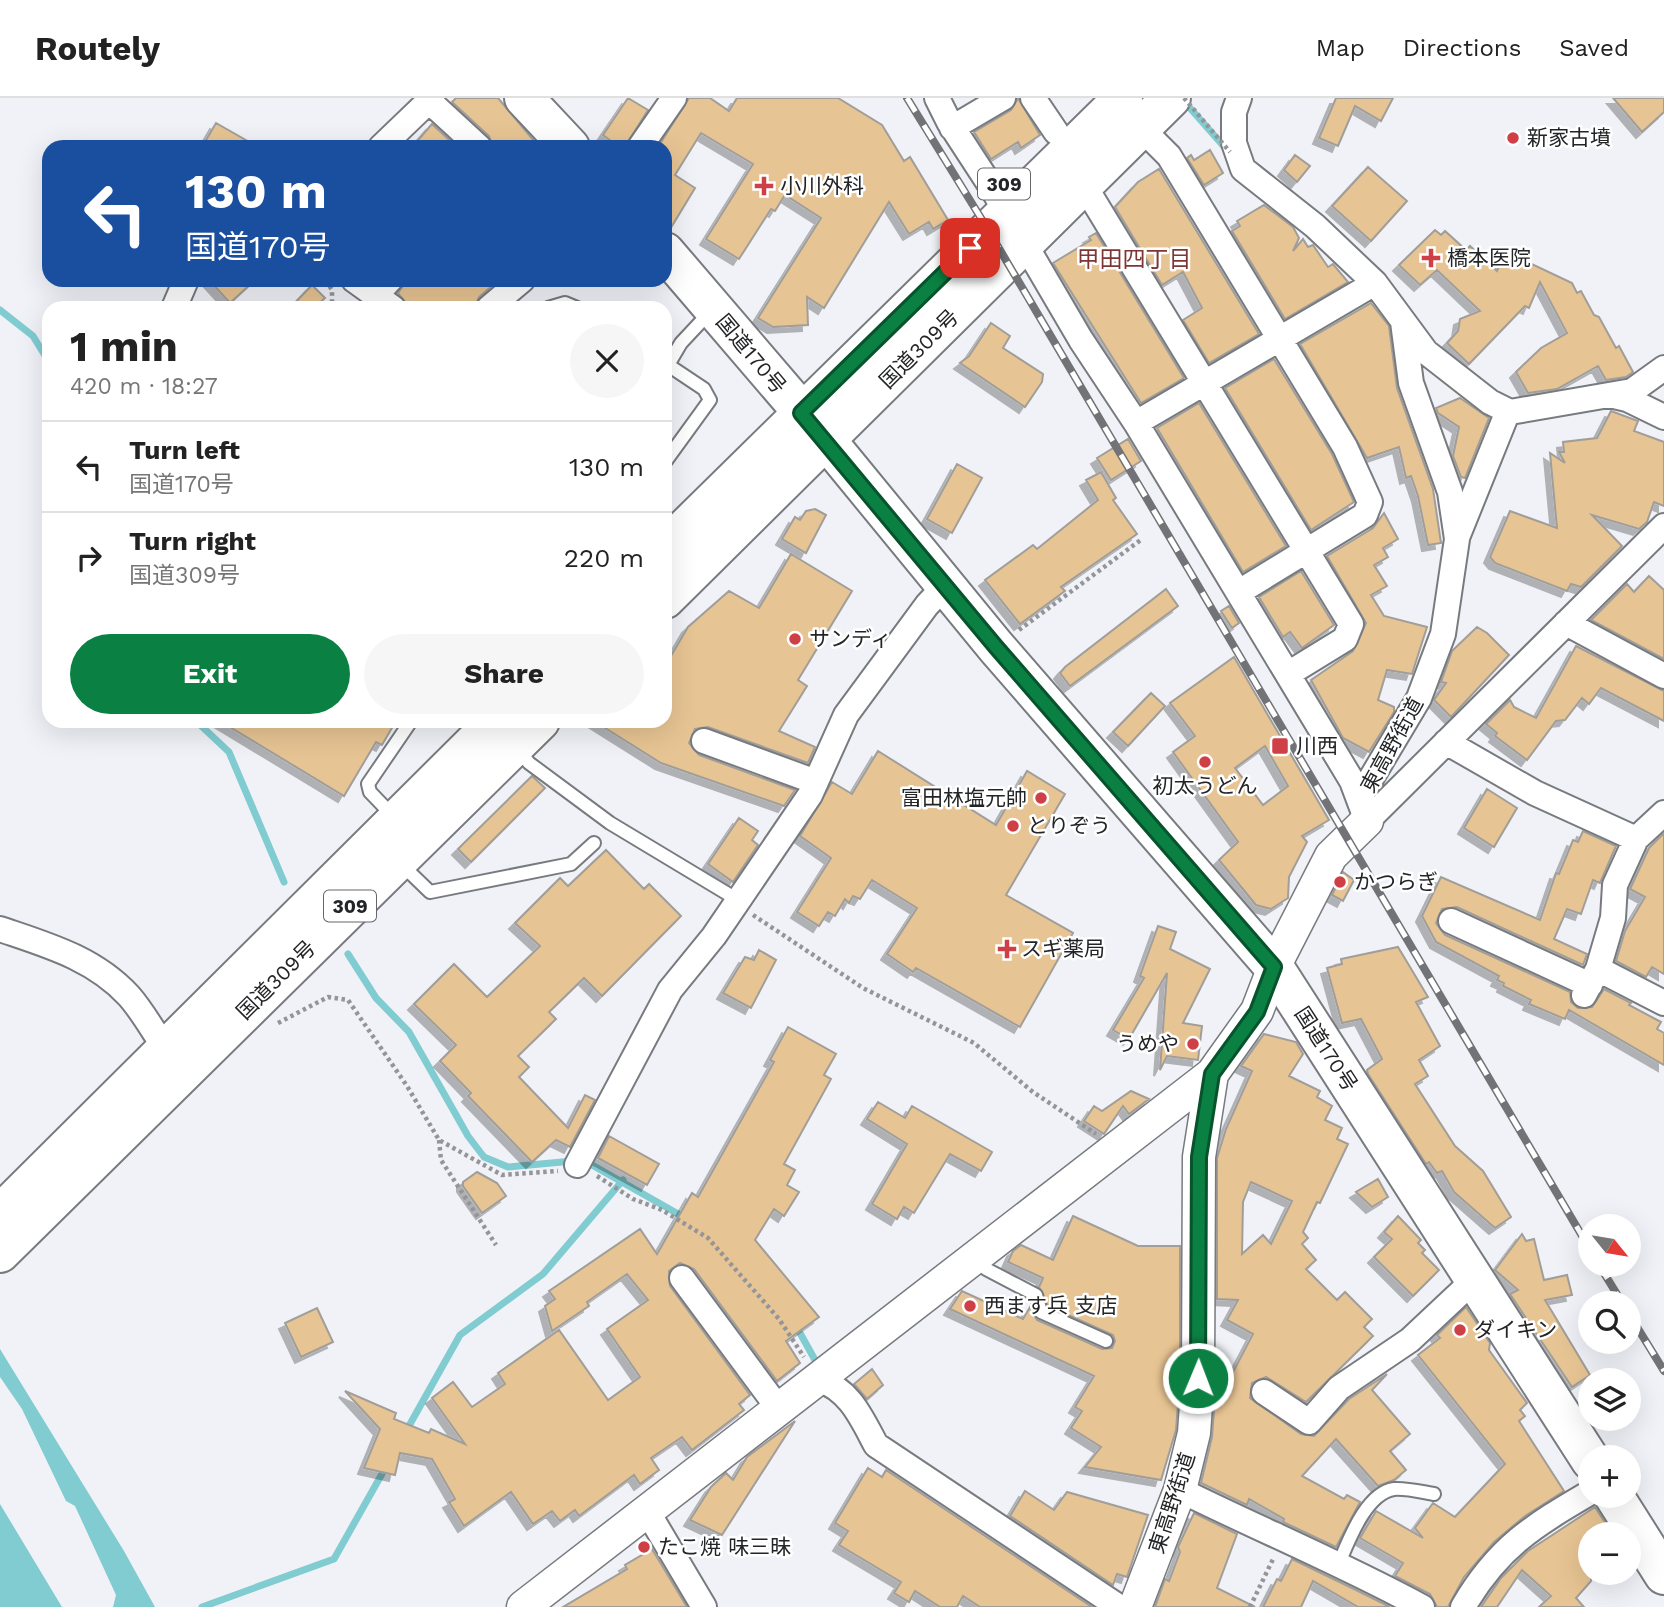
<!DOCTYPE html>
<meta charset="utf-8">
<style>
body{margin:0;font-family:"Work Sans","Noto Sans JP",sans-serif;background:#f6f6f6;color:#222;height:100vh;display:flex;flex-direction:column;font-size:26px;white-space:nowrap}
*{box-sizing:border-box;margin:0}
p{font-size:23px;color:#767676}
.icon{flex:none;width:38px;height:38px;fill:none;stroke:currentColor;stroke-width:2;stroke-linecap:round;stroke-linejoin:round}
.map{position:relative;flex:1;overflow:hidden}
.drawer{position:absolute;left:42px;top:203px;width:630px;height:427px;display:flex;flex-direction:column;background:#fff;border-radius:21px;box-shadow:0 7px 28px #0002}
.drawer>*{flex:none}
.banner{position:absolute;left:42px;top:42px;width:630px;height:147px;border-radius:21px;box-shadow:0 7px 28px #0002;background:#1a4fa0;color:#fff;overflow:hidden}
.needle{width:46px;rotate:120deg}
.buttons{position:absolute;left:1578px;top:1116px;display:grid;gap:14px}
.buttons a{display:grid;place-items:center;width:63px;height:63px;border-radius:50%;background:#fff;box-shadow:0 7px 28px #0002;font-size:35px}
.pin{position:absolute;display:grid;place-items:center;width:60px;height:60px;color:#fff;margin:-30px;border-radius:14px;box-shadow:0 4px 10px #0006}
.me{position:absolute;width:77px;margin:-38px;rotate:1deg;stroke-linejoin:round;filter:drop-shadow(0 0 5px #0008)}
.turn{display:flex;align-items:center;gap:24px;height:147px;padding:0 28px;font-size:32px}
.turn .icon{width:91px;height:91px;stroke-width:2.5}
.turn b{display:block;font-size:49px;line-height:60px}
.round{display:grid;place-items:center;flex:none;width:74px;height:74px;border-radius:37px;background:#f6f6f6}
.summary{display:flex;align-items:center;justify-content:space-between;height:119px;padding:0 28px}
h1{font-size:42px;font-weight:700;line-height:52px}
.action{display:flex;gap:14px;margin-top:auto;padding:14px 28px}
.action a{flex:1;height:80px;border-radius:42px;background:#0b8043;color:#fff;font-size:28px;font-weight:700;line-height:80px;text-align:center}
.action a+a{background:#f6f6f6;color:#222}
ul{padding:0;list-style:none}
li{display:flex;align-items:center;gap:21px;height:91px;padding:0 28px;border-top:2px solid #e0e0e0}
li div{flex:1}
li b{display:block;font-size:26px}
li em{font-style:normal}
header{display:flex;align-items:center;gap:42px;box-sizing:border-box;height:98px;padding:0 35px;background:#fff;border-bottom:2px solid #e0e0e0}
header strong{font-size:33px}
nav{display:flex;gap:38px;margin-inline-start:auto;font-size:24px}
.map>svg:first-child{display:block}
.water{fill:#80ccd1}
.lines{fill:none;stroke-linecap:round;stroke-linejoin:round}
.stream{stroke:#80ccd1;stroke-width:7}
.building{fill:#e7c493;stroke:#a19e99;stroke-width:2;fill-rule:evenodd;filter:url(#shadow)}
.service-casing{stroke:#777a7e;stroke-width:16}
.minor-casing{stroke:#777a7e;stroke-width:28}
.tertiary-casing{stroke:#777a7e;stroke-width:35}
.trunk-casing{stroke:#777a7e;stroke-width:42}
.path{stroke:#949599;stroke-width:4.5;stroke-dasharray:3.5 3.5;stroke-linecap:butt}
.service{stroke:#fff;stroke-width:12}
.minor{stroke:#fff;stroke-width:24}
.tertiary{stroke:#fff;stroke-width:32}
.trunk{stroke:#fff;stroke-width:38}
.rail-casing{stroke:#727376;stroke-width:8}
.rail{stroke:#fff;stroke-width:5;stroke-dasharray:16;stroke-linecap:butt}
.path-bridge{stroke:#949599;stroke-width:4.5;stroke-dasharray:3.5 3.5;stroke-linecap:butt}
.route-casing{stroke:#07532c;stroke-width:18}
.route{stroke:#0b8043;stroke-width:12}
.poi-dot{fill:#cf4046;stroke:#fff;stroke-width:2.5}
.labels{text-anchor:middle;stroke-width:5;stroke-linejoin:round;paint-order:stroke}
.shield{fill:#fff;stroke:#656667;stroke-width:2}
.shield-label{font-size:19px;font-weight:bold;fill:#232426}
.poi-label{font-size:21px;fill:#232426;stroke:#fff;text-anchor:start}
.street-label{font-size:21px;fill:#232426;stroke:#fff}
.neighbourhood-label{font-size:23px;fill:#7d3635;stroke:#fff}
</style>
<header>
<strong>Routely</strong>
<nav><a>Map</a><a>Directions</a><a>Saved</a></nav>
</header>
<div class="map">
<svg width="1664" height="1509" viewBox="0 0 1664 1509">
<defs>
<filter id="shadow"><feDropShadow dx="-6" dy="6" stdDeviation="0" flood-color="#0004"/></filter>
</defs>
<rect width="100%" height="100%" fill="#f0f2f7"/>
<path class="water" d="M0,1251L124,1453L155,1509H113L116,1497L75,1408L66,1403L22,1311L0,1279Z
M0,1406L62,1509H0Z"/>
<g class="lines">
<path class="stream" d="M1182,1L1227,52
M0,212L33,238L49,264
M196,623L229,654L284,784
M348,856L376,900L409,934L468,1038L484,1059L508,1069L573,1063
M585,1063L687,1121
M795,1226L815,1262L822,1268
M405,1335L460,1237L543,1176L623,1082
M202,1509L334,1461L387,1367"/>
</g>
<path class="building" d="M456,0H498L535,44L530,49H493L489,38L452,4Z
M628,0L648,12L625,49H619L603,37Z
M689,0H710L729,13L737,0H838L882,27L904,63L910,59L948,122L933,131L929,124L909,136L889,104L824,210L807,199L808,227L773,229L758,220L821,120L785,97L775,113L771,111L739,161L706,141L753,66L701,35L675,77L695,90L669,133H665V49H658Z
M1018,0L1040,37L1021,50L1018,44L991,61L974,34L1011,12Z
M1336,0H1393L1381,23L1355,8L1338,48L1319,40Z
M1613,0H1664V14L1642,34Z
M216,25L258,49H202Z
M432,26L457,49H412Z
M1210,52L1223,75L1204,87L1187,60L1191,57L1194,62Z
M1295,57L1310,68L1297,84L1284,72Z
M1368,69L1407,103L1371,143L1332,108Z
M1159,71L1259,236L1209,265L1183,222L1202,210L1183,174L1162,187L1115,109L1138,84Z
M1264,107L1293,129L1299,140L1293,153L1303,141L1308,149L1313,147L1328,169L1333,166L1348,184L1285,221L1232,133L1240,128L1237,123Z
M1435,132L1441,137L1445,133L1466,152L1470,148L1497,173L1504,156L1522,164L1523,162L1572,185L1577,195L1581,193L1594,217L1599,219L1616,250L1619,248L1633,274L1626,279L1606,282L1598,268L1557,291L1528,295L1516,274L1541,250L1567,235L1540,184L1529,210L1525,208L1469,266L1447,245L1458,233L1460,221L1480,213L1437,172L1420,187L1399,167Z
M1096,135L1184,280L1141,305L1053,165L1091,142L1089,139Z
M209,182H255L230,205Z
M407,182H488L493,187L479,199L474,210H410L398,195Z
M312,187L325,200L314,210H290Z
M1371,205L1389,228L1397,290L1433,391L1441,445L1428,447L1418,398L1411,378L1406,380L1399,349L1367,360L1300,246Z
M991,225L1010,238L1003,250L1043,276L1042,284L1025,309L960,265L969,258Z
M1274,261L1332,356L1354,404L1311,432L1225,290Z
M1460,300L1489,320L1465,380L1461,379L1453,358L1459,329L1438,315L1436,310Z
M1199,305L1286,448L1243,474L1157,330Z
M1611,313L1638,323L1634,333L1664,344V408L1654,404L1647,424L1639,431L1592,417L1622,448L1581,489L1571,486L1567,493L1495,465L1490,459L1510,413L1557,430L1550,355L1565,365L1559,354H1564L1563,344L1597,340Z
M1128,341L1141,363L1111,382L1097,360Z
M957,366L982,380L952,435L927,421Z
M1101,374L1116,400L1113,402L1137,436L1061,489L1065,493L1020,526L985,482L1033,447L1037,451L1098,402L1086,382Z
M815,411L826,417L806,455L782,441L795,419L800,422L806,413Z
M1384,415L1398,441L1383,450L1388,459L1374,467L1387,488L1371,497L1384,518L1427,529L1412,576L1387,572L1378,602L1394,609V614L1369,654L1343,640L1311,582L1353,553L1366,525L1327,458L1373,430Z
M791,456L852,493L798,582L807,588L779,633L815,649L808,665L708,629L695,631L689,645L699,657L795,692L784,708L661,665L594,623H665V568L688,529L729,493L759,510Z
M1301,473L1334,527L1302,550L1290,534L1283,539L1259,499Z
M1649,478L1664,492V561L1591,522L1627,486L1634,494Z
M1166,491L1178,508L1070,588L1060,575L1065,569Z
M1229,508L1239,525L1232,530L1221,513Z
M1477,529L1487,535L1509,557L1451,619L1434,602L1446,585L1441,584L1452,553Z
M1576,548L1664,593V623L1601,590L1589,606L1582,600L1565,622L1556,623L1527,662L1495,638L1497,635L1486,626L1510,602L1514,609L1536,620Z
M1234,559L1329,722L1302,738L1307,744L1289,779L1288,800L1271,811L1256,807L1219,762L1238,744L1173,654L1195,638L1170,605ZM1265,648L1288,688L1263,707L1235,670Z
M1151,595L1165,608L1128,648L1113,634Z
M220,623H396L382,647L376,644L344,698Z
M878,653L996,727L1027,673L1065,696L1006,797L1073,835L1020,929L916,870L913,874L887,856L917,810L872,782L860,801L853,798L849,805L845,801L835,818L828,814L819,828L797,814L831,760L800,738L832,684L852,696Z
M532,678L545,690L471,764L458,751Z
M1487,691L1517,710L1494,749L1464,730Z
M739,720L758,733L752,742L758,747L733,784L708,766Z
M1583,733L1616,748L1600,785L1593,782L1581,816L1567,811L1554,841L1587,856L1583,867L1457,809L1442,811L1436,825L1445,837L1570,894L1571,904L1578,910L1592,909L1604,891L1631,905L1629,907L1661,924L1657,931L1664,935V967L1569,912L1565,921L1529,906L1531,902L1503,888L1504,885L1497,882L1499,878L1436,844L1422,818L1441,779L1540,822L1556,775L1559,776L1573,742L1578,744Z
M1664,735V876L1652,869L1646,879L1616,863L1625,833L1645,799L1630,791L1649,750Z
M606,752L644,791L649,786L681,818L602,898L584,880L549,914L556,921L518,958L529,969L519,979L568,1030L585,997L595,1002L570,1049L556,1042L532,1064L468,998L471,995L440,963L456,947L414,906L454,866L487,899L540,848L515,825L560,780L568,788Z
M1343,774L1354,782L1343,803L1332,797Z
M1158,828L1176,834L1170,851L1210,871L1183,925L1202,928L1198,962L1167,958L1160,972L1167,875L1129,941L1113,932L1144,880L1140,878Z
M1398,849L1428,899L1416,904L1440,948L1419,962L1428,978L1415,986L1455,1048L1483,1073L1511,1119L1495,1130L1454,1094L1442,1073L1437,1075L1429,1064L1426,1066L1368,976L1367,972L1382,961L1361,921L1342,925L1327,870L1342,866L1341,861Z
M759,852L776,862L751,910L723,895L745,859L754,862Z
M788,929L836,956L824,977L831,981L784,1066L795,1072L787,1087L799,1094L784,1118L774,1111L755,1142L819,1219L786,1243L800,1265L777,1283L694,1171L680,1165L669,1173L670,1188L750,1297L739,1306L744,1312L692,1352L682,1339L651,1360L659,1372L640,1386L634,1377L579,1418L575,1412L560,1423L552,1413L533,1426L511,1394L464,1428L449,1404L455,1401L432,1361L400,1355L395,1377L364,1370L380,1331L345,1293L396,1315L394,1321L429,1335L431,1331L465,1346L432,1300L453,1284L472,1309L505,1286L498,1275L559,1232L608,1302L640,1279L607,1231L648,1202L627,1176L587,1204L589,1208L552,1233L545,1208L555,1201L549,1193L640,1131L657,1156L692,1095L698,1099L774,964L770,962Z
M1264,936L1296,944L1303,956L1289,978L1320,993L1317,999L1332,1008L1325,1022L1342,1030L1337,1041L1348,1046L1320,1105L1317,1104L1303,1134L1308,1140L1302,1146L1316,1162L1306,1171L1337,1202L1345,1194L1372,1221L1364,1229L1373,1238L1306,1304L1266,1279L1252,1285L1250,1300L1301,1336L1314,1338L1349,1301L1387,1276L1372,1292L1410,1336L1390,1353L1406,1372L1394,1382L1378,1388L1336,1341L1302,1378L1344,1401L1347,1397L1360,1404L1336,1449L1283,1424L1284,1421L1249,1401L1247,1407L1201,1385L1212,1339L1216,1285L1221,1275L1230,1280L1253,1236L1227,1222L1238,1202L1217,1201V1060L1226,1031L1252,973L1241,968ZM1251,1084L1292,1103L1271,1146L1263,1137L1242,1156L1243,1104Z
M1131,993L1149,1001L1129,1016L1123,1008L1104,1036L1084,1023L1094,1008L1102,1013Z
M878,1004L905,1020L912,1008L992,1054L981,1073L950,1056L914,1115L904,1109L897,1121L872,1106L907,1046L867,1021Z
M609,1038L659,1066L647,1087L598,1060Z
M477,1074L497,1085L506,1098L482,1115L463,1088V1084Z
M1378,1081L1388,1099L1372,1109L1356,1094Z
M1073,1118L1138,1148H1180V1279L1176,1332L1161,1382L1085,1369L1101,1349L1071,1330L1082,1313L1075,1309L1094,1278L950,1211L962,1193L1023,1221L1030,1209L1037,1222L1102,1251L1112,1250L1115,1243L1113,1237L1048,1208L1039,1189L1043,1180L1008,1164L1013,1153L1021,1147L1053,1162Z
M1398,1118L1421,1142L1418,1145L1425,1152L1422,1155L1439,1172L1413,1198L1374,1159L1392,1141L1384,1134Z
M1522,1136L1526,1143L1534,1141L1544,1182L1567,1177L1572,1197L1545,1202L1590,1277L1572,1289L1510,1196L1518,1192L1495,1172Z
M1466,1209L1490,1245L1489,1252L1527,1305L1520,1312L1525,1318L1519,1323L1564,1393L1525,1418L1494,1444L1464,1479L1448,1509H1437L1430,1496L1395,1478L1403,1465L1360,1440L1376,1413L1423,1440L1415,1430L1433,1405L1455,1419L1505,1366L1418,1257L1440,1240L1437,1237Z
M317,1210L333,1244L301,1259L285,1225Z
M872,1271L883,1287L867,1301L854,1286Z
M795,1323L722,1437L690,1422L711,1389L726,1375L733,1382L747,1359Z
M868,1370L882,1379L886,1372L1092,1509H980L963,1498L957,1509H940L915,1493L909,1504L894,1495L901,1484L839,1447L848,1433L835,1425Z
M1025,1393L1054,1412L1067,1394L1148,1417L1127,1479L1117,1476L1113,1487L1010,1418Z
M1595,1409L1613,1437H1591V1483L1576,1500L1584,1509H1539L1551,1498L1522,1472L1497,1509H1481L1501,1480L1528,1453Z
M1194,1415L1237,1436L1217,1490L1255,1509H1155L1165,1481L1169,1483L1180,1454L1178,1449Z
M652,1451L687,1509H563L627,1471L625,1467Z
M1292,1461L1356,1492L1390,1509H1358L1313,1483L1301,1509H1263L1277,1481L1281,1483Z"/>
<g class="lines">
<g class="service-casing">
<path id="service" d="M380,201L398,182
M548,210L565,205L577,210
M665,364L710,302L704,291L668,267L681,245L710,214
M517,650L529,665L610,725L738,802
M394,719L370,694L368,686L411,623
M400,765L430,794L571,766L594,745
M976,1159L986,1171L1036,1197L1041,1214L1106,1243
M1339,1465C1349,1442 1366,1395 1394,1391C1406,1390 1422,1394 1434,1396"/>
</g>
<g class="minor-casing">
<path id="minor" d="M937,0L949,24L992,90L1081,242L1136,325L1352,683L1367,723
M1033,0L1056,34
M1239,0L1234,14V45L1243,71L1315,128L1375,185L1426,254L1490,304L1510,314L1632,293L1664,270
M429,3L479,49
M952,30L1003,0
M1155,44L1169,58L1345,349L1370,404L1365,417L1239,494
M381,49L432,0
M640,49L674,0
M1084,87L1351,526L1345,541L1288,576
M354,182L393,210
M174,210L186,182
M489,210L522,182
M1610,297L1627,301L1664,319
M1136,325L1375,185
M1458,437L1508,313
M1566,525L1664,578
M704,643L816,684
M1446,644L1535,695L1636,741
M1360,699L1419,600L1443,536L1457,441L1450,394L1411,285L1403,224
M1367,723L1664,428
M1451,823L1590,887
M0,831C47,847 94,860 129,898C143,914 154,934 166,952
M1598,871L1664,905
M1584,897L1598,871L1613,820L1615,787L1636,741L1664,715
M577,1067L670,892L714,838L810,697L846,617L927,507L945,488
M682,1180L779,1311
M818,1281C850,1292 861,1319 876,1347L1119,1509
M1264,1294L1309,1324L1339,1290L1410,1242L1475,1181
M1180,1392C1261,1432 1343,1466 1422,1509
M647,1413L704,1509
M1463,1509C1498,1449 1533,1428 1591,1394"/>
</g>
<g class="tertiary-casing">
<path id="tertiary" d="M523,1509L1212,976
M1135,1509L1180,1392L1194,1335L1198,1280L1199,1059L1212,976L1257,913L1274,869L1331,758L1367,723"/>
</g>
<g class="trunk-casing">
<path id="trunk" d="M524,0L570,49
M665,154L827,343L996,549L1274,869L1591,1363
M665,450L1123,0
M665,501L1171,0
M0,1116L496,623
M0,1155L540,623
M1614,1398L1664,1477"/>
</g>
<path class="path" d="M326,182L332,192V210
M1019,532L1142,441
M753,817L863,890L974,945L1033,994L1096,1036
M278,925L328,899L348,902L407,988L439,1042L502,1077L558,1073
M439,1042L441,1062L496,1147
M597,1078L633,1101L662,1112L708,1140L779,1221L804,1259
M1250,1509L1274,1459"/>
<use href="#service" class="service"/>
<use href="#minor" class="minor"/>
<use href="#tertiary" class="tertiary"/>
<use href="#trunk" class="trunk"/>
<g class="rail-casing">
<path id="rail" d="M907,0L984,125L1591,1153
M1599,1167L1623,1206
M1629,1216L1664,1273"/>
</g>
<use href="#rail" class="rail"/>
<path class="path-bridge" d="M1184,0L1230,54"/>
</g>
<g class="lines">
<g class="route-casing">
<path id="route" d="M970,150L801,315L996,549L1274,869L1257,914L1212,976L1199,1059L1198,1280"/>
</g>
<use href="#route" class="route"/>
</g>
<g class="poi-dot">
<circle cx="1513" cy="40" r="7"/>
<path d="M760.5 77.5h7v7h7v7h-7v7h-7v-7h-7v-7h7z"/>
<path d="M1427.5 149.5h7v7h7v7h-7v7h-7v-7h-7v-7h7z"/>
<circle cx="795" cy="541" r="7"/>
<rect x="1271" y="639" width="18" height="18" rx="3.5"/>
<circle cx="1205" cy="664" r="7"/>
<circle cx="1041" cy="700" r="7"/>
<circle cx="1013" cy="728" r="7"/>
<circle cx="1340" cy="784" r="7"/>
<path d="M1003.5 840.5h7v7h7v7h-7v7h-7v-7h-7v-7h7z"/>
<circle cx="1193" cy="946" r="7"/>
<circle cx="970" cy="1208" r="7"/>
<circle cx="1460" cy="1232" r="7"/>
<circle cx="644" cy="1449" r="7"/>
</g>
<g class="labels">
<g class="shield">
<rect x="978" y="70.5" width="52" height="31" rx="5"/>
<rect x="324" y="792.5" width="52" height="31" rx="5"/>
</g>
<g class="shield-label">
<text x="1004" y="93">309</text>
<text x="350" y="815">309</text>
</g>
<g class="poi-label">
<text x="1527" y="47">新家古墳</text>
<text x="780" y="95">小川外科</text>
<text x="1447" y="167">橋本医院</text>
<text x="809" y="548">サンディ</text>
<text x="1296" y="655">川西</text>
<text x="1205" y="695" text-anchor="middle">初太うどん</text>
<text x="1027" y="707" text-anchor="end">富田林塩元帥</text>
<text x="1027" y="735">とりぞう</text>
<text x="1354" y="791">かつらぎ</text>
<text x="1021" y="858">スギ薬局</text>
<text x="1179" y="953" text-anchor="end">うめや</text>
<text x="984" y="1215">西ます兵 支店</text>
<text x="1474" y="1239">ダイキン</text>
<text x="658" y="1456">たこ焼 味三昧</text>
</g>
<g class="street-label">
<text transform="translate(919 251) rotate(-45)" y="7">国道309号</text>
<text transform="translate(751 256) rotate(50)" y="7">国道170号</text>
<text transform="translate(1392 647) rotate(-61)" y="7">東高野街道</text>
<text transform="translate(276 882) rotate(-45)" y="7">国道309号</text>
<text transform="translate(1326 951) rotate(57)" y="7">国道170号</text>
<text transform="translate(1172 1405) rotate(-72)" y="7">東高野街道</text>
</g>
<g class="neighbourhood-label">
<text x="1134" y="169">甲田四丁目</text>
</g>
</g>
</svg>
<div class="buttons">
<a><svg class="needle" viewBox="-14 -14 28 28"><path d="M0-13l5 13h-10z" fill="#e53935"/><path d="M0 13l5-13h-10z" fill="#767676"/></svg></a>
<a><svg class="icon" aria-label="search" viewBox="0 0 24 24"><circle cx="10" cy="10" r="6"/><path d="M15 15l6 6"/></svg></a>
<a><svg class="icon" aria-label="layers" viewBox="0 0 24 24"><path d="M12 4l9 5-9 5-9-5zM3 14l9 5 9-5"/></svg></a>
<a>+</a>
<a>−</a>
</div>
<div class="pin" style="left:970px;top:150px;background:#d93025"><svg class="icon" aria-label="arrive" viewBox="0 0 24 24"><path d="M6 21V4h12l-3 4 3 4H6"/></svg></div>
<svg class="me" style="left:1198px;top:1280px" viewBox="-20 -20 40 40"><circle r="17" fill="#0b8043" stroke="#fff" stroke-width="3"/><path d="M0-11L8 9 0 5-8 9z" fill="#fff"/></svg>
<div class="banner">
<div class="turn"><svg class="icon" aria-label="left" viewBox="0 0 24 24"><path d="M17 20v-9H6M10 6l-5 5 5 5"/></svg><div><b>130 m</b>国道170号</div></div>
</div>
<section class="drawer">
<div class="summary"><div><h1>1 min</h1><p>420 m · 18:27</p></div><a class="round"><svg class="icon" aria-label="close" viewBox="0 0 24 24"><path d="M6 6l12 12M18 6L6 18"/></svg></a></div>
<ul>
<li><svg class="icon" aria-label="left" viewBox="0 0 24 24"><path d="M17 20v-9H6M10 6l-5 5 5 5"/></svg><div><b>Turn left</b><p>国道170号</p></div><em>130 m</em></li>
<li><svg class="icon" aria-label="right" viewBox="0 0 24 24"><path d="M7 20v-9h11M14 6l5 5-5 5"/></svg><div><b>Turn right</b><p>国道309号</p></div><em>220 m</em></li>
</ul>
<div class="action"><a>Exit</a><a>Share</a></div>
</section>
</div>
